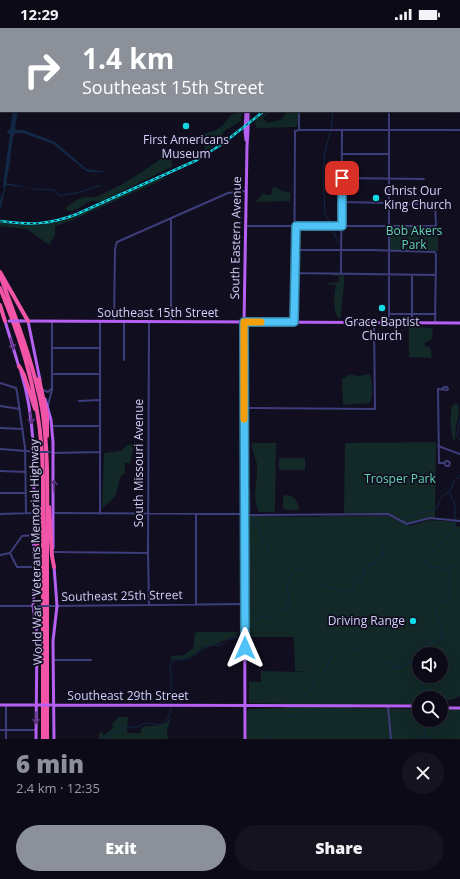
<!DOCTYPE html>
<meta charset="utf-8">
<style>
body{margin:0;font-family:"Open Sans",sans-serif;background:#161320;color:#f1f3f6;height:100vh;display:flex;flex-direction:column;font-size:15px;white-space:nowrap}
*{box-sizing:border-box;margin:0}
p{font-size:13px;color:#9a9aa1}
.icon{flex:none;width:22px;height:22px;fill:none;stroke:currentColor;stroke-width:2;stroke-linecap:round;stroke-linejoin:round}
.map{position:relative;height:711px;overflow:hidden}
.drawer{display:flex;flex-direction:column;background:#0d0a17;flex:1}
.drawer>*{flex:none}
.guide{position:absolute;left:0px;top:0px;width:460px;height:84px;box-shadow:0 4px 16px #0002,0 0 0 1px #2d2b36;background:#8c9099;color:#fff;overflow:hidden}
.controls{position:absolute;left:412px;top:619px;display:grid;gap:8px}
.controls a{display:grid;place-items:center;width:36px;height:36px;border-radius:50%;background:#0d0a17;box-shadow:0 4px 16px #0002,0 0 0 1px #2d2b36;font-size:20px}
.pin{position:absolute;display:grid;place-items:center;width:34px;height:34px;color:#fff;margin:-17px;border-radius:8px;box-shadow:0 2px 6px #0006}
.me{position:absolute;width:44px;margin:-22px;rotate:0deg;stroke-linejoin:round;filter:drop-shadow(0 0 3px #0008)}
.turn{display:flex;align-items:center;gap:14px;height:84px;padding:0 16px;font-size:18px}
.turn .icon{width:52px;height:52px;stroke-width:2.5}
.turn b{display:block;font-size:28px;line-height:34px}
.round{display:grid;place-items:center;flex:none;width:42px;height:42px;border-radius:21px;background:#161320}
.summary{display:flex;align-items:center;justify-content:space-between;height:68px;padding:0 16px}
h1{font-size:24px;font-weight:800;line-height:30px;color:#8c9099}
.cta{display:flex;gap:8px;margin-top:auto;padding:8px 16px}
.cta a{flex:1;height:46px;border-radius:24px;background:#8c9099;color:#fff;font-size:16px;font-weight:800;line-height:46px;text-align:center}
.cta a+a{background:#161320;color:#f1f3f6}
.status{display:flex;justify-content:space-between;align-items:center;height:28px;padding:0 20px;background:#0d0a17;direction:ltr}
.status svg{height:11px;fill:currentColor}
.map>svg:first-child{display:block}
.green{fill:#122927;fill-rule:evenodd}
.water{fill:#122845}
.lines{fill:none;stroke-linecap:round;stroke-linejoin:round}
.stream{stroke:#122845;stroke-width:1}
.minor{stroke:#3d3d7b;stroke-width:2}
.major{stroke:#b660f3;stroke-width:3}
.highway{stroke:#f255a7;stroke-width:4}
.rail-casing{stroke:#12dae6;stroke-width:2.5}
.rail{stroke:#110e1f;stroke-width:1;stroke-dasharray:3;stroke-linecap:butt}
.minor-bridge{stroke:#3d3d7b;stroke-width:2}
.major-bridge{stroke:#b660f3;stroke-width:3}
.oneway{stroke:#5b337e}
.route-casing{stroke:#337fa1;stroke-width:10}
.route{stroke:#4fc3f7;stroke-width:7}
.slow{stroke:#f59e0b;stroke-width:7}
.poi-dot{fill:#12dae6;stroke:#110e1f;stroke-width:1.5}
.labels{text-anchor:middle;stroke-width:3.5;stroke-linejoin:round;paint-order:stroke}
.poi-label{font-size:12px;fill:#d3d0fb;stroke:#110e1f}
.park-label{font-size:12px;fill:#62d5b4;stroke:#110e1f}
.street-label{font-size:12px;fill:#d3d0fb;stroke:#110e1f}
</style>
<div class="status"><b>12:29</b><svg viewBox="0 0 49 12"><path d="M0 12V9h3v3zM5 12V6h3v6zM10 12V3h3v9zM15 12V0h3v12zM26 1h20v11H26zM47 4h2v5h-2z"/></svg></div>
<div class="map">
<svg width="460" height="711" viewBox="0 0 460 711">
<rect width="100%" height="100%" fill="#110e1f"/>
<path class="green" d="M268,83H271L263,90L267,95L280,92L288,83H298V96L296,99L257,100L255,95L256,91L262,86L264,87Z
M241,84L242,87L241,93L224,103L220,112L203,125C205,118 209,112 204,106C209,104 215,103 219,100C229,95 225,86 241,84Z
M167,126L171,127V135L173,138L102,173C98,173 92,172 88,174C82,178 75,184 67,183L66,180C71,175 78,171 85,169C89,169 93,170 98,168C122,158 146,142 167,126Z
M163,149L164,151L70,193L55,198V207L49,217L27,201L0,198V194C22,198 42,198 64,192Z
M273,159L277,160L279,162L291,165L290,173L256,174L261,167L265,165V167H271Z
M392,197L438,198V223L391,222L390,221V199Z
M331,246H344C345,261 341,275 341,290L337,289C333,279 334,266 336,257L327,256V255L339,254V248L330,247Z
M409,298L432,300L433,305L431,312L424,315L425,318L430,319L432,330L409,329Z
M351,346L358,348L370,346C373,354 373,367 370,375L343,377L342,351Z
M455,376H458L459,386L456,397L455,412L454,413C450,403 450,389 452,378Z
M436,414L435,490H431L407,495L390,486L344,485L345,415Z
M135,415L130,435H125V445C117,449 120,458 116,466C113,472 107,476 102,480L104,425L120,423L128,417Z
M252,415H276L275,483L273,484H259C251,469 258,452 257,437C256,429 251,423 252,415Z
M279,430H305V442H279Z
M283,467C293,467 298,471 299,482H286L283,480Z
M249,488L315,489L328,488H388L409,498L430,492L456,494V498L460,499V668L454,671L441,673V670H419V676H353L352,680L419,681V692H441V681H460V711H247V684L249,681L283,680L287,676L249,675V654H261V643L308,644L295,643L294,609H248L250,574L247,572L246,491ZM419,626H441V648H419Z
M198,604H239L235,609L229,610L219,615L203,619L195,626L187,630L171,632V628L185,627L193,620L195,605Z
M119,689H128L127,705H141V700C148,696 154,699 161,697C166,696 168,693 171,690L167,702L168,711H99V705L103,704V708L113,700L112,696Z"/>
<path class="water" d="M13,83H18V84L15,99L16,102H24L55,114L86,141L108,144H90L86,143L53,116L23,105H15L13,109L9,140L6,155L35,161L6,157L0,183V172L4,162L3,156L10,106L7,105V104L10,101Z"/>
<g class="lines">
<path class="stream" d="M331,1L332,0
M333,83L331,101L325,123L323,146L325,186L332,198L335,208L339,215
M32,161L54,162L57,164L58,167C73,167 87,162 101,157
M460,392C458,397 459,403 457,408L460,412
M248,461L250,463V481L251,484
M449,464L452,459L453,454L460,447
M253,490L270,525
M404,493C412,485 425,484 435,482C440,476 439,467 448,465
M447,542L458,536
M249,600L260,589C272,591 275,580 285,582V579L289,576L288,572L289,565L287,558L292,546L296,541C305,543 313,552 319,558C331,559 342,567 353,559C352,555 352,553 356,551L359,554L362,552L365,541L369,539V535H375L381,528L384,529L382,517L385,513H391
M351,623H356L358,621L361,623
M420,626L426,617L443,610C446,599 430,589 439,577C442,574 446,573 449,569L450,544L441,539H430L427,535V529L434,520L441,516L453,502L455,494V479L454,474L449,465
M387,633L391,635L394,639L401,640L411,634L419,633
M420,648L422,653
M421,670L423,665L422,664L424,662L422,656
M298,674L305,667L313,660L314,652L324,643L335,625
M171,676V646L170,642L171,635L175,632L189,631L204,620L213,617H222L227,612L239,608L242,604
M101,711L125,699H137L147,695L159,697L163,696L168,690L171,680
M269,711L270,707L277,701L282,698L284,695V688L288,687L299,688L300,686L298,682
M424,711L425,692"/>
<path class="minor" d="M356,1L358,0
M299,83V102
M342,126H389
M342,150L424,151
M245,198H436L435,176L342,174
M295,222H372L435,224L436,227L435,295
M294,245L436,247
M341,245L342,102
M389,286H436
M114,294L115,221L117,214L228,165L246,163
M124,294V332
M149,294L148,525L149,576
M171,294V190
M294,294L295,103L299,102H460
M389,295V83
M412,295V247
M52,320H100
M52,346H100
M0,355L16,360L17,364L25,420L26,485
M442,361L444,359H447L448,361L447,362L438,361L439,435H444L446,438H449L450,435L448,433H446L444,435
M43,362L48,364L51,361
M79,373L99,372
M0,378L20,381
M48,379L49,373L52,362V293
M244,380L375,381L374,294
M52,398H100
M0,400L23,401
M438,418L460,426
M0,421L39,424
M53,425L100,424
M0,443L26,444
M0,465H26
M54,485L244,486
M0,486L34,485
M100,486V293
M245,487L388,486L407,496L430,490L460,493
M53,524L148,525
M10,525L17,539H34
M0,527L10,525L22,508L34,507
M196,577V486
M0,578H39
M52,578L245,576
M53,632H91
M6,677V711
M388,679L391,711
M0,702H36"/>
<path class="major" d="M248,1V0
M246,112L245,103L246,84
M5,293L19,339
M21,293L460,295
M28,293L40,352
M21,344C40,405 32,467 34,530
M45,371L51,392L53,414V520
M35,537V550L33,578L37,605L36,711
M54,538L57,578L53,613L54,711
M0,677H38
M53,677L419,678
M441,680H460
M245,711L244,295L247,118L248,103V83"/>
<path class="highway" d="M0,244L28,293
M0,247C16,291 33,334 42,380C49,425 47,471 47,517C47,581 47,646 47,711
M0,260C26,323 42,379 43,449V711
M0,277L5,293
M19,338L24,347L35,381
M39,351L47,388V408
M49,479L52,528L54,539
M35,539L41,481"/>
<g class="rail-casing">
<path id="rail" d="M367,1L368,0
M0,193C29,197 49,197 77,186L197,132L222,116L264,83"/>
</g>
<use href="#rail" class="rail"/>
<path class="minor-bridge" d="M39,424H50
M39,578H52"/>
<path class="major-bridge" d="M9,293H21
M39,677H51"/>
</g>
<defs><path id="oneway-shaft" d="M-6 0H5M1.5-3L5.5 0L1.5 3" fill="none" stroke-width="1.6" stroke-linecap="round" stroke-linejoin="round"/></defs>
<g class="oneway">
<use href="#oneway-shaft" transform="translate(12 316) rotate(73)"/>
<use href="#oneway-shaft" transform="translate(31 390) rotate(82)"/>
<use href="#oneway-shaft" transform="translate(54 458) rotate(-90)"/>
<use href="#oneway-shaft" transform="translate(36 690) rotate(90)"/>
</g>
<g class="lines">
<g class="route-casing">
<path id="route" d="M245,620L244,294H294L296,198H342V150"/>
</g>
<use href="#route" class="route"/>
<path class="slow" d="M244,391V294H261"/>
</g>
<g class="poi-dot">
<circle cx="186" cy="98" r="4"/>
<circle cx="376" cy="170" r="4"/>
<circle cx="382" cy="280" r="4"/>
<circle cx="413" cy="593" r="4"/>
</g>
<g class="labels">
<g class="poi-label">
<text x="186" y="116">First Americans<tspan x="186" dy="14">Museum</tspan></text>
<text x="384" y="167" text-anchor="start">Christ Our<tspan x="384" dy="14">King Church</tspan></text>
<text x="382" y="298">Grace Baptist<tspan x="382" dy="14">Church</tspan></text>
<text x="405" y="597" text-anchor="end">Driving Range</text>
</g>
<g class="park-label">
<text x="414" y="207">Bob Akers<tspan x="414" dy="14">Park</tspan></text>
<text x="400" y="455">Trosper Park</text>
</g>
<g class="street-label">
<text transform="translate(236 210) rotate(-89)" y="4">South Eastern Avenue</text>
<text x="158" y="289">Southeast 15th Street</text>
<text transform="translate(139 435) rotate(-90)" y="4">South Missouri Avenue</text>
<text transform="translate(36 524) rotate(-91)" y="4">World War I Veterans Memorial Highway</text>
<text transform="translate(122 568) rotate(-1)" y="4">Southeast 25th Street</text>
<text x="128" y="672">Southeast 29th Street</text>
</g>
</g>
</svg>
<div class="controls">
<a><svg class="icon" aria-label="sound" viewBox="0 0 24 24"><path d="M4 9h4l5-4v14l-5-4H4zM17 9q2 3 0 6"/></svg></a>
<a><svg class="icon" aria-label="search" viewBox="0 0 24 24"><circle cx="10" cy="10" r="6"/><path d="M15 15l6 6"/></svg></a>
</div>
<div class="pin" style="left:342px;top:150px;background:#d93025"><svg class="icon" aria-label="arrive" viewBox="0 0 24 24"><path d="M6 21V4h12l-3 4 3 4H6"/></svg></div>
<svg class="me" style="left:245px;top:620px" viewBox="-20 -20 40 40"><path d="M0-17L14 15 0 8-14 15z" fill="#4fc3f7" stroke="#fff" stroke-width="4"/></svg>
<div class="guide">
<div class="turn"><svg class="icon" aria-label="right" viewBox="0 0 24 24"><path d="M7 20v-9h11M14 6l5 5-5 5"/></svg><div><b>1.4 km</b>Southeast 15th Street</div></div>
</div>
</div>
<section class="drawer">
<div class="summary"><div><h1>6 min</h1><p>2.4 km · 12:35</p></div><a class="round"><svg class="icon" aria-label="close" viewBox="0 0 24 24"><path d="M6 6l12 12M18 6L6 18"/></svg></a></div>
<div class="cta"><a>Exit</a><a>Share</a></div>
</section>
